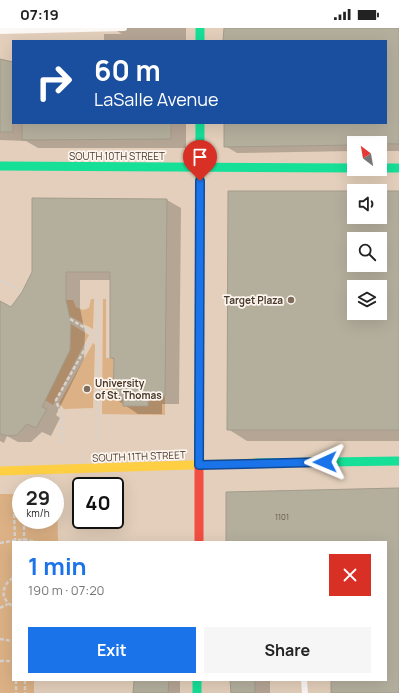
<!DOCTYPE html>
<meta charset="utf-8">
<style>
body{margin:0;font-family:Manrope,sans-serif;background:#f6f6f6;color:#222;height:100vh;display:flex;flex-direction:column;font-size:15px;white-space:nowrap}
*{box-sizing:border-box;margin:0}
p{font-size:13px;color:#767676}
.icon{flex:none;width:22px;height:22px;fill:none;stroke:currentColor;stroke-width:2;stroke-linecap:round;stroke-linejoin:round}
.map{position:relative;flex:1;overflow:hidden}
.panel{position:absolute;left:12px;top:513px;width:375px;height:140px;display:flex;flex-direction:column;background:#fff;border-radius:0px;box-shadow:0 4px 16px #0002}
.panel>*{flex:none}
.hud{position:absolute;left:12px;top:12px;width:375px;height:84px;border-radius:0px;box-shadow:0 4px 16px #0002;background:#1a4fa0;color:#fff;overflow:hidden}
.needle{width:26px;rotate:329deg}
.controls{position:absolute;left:347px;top:108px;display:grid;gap:8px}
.controls a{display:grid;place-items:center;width:40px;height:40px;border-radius:0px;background:#fff;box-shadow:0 4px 16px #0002;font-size:20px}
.speed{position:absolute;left:12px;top:449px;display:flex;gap:8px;font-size:20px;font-weight:700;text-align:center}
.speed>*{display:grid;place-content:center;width:52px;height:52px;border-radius:50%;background:#fff;box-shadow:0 4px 16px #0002;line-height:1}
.speed small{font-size:10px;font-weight:400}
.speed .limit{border:2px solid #111;border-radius:6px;background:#fff;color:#111}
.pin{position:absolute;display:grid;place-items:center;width:34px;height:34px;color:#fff;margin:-41px -17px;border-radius:50% 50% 50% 0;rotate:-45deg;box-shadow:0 0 4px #0007}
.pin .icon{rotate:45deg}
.me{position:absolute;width:44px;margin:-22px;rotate:269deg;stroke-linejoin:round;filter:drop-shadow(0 0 3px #0008)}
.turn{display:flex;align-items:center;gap:14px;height:84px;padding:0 16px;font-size:18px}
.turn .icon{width:52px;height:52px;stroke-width:2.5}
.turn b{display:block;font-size:28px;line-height:34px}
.round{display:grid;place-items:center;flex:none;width:42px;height:42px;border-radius:0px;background:#f6f6f6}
.overview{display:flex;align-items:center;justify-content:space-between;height:68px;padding:0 16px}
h1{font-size:24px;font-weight:700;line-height:30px;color:#1a73e8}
.action{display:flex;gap:8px;margin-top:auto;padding:8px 16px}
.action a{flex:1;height:46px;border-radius:0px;background:#1a73e8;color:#fff;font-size:16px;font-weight:700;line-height:46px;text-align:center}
.action a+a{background:#f6f6f6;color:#222}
.status{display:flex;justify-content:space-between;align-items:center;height:28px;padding:0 20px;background:#fff;direction:ltr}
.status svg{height:11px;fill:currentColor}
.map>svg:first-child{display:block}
.green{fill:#dcb185}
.shadow{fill:#0003;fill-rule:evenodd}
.building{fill:#b4af9d;stroke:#a39c8c;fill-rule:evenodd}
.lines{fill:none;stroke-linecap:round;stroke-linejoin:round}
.path{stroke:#d8d2cb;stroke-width:2.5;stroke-dasharray:4 2;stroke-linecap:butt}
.lane{stroke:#fbf8f5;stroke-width:6}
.fast{stroke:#16e098;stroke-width:9}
.slow{stroke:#ffcf43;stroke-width:9}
.jam{stroke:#f24e42;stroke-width:9}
.route-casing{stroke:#114b97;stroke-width:10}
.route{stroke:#1a73e8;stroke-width:7}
.poi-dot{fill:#7e6d5d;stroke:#fdf5ee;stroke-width:1.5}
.labels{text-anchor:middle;stroke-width:3.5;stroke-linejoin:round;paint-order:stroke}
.number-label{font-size:8px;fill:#625647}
.street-label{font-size:10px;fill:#47382a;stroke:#fdf5ee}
.poi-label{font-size:10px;font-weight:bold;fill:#47382a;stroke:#fdf5ee;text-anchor:end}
</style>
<div class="status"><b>07:19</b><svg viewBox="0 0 49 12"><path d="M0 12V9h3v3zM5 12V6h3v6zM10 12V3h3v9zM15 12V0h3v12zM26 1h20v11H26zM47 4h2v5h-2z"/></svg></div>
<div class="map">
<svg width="399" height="665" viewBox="0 0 399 665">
<rect width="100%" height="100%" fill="#e3cfbb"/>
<path class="green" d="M91,271H94L93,301L41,272H73L76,279L83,282L89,280Z
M103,271H106V330H114L113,370H123V378H148V368H165V387L102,386Z
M71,296L89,307L53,377L45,372Z
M93,315L95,317L93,380L64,381L59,375Z
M55,465H57L58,514H13V652H34V665H0V466H21V492H55Z"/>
<path class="shadow" d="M112,0H186V13H104V6H122Z
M225,0H399V123H380V115H354V123L237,125L225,118V95H386V13H224Z
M0,31L13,34V95H186V120H38L26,113L0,112Z
M354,164V189H380V164H399V413H247L228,401ZM354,211H380V237H354ZM354,259H380V285H354Z
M167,172L181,180L179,376H162V386H138L114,370L115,332L111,330V252H80V280L85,304L84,331L56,387L60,390L51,408L42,404L31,414H18L7,408L4,415L0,413V280L11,281Z
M135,652H180V665H134Z
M231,652H270V665H232Z"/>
<path class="building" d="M224,0H399V116L354,115V117L224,119V95H386V13H223Z
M0,31L13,34V104H0Z
M22,95H171V111L22,112Z
M228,163H354V189H380V163H399V402H227ZM354,211H380V237H354ZM354,259H380V285H354Z
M32,170L167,171L165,368H148V378H123V370H113L114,330H110V244H66V272L71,295L70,322L42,379L47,381L36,400L27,396L17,407L9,408L0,406V273L11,279L22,264L32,244Z
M399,460V665H331V652H386V514H226V464Z
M134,652H169L168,665H133Z
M230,652H255V665H231Z"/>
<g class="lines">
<path class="path" d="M2,252L22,264
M97,271L99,413
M70,291L95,306
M62,414L63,393L56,372L94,305
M19,460V475L21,477
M24,492V514
M15,514L14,479L19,475
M0,515L24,511L36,514
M13,550C1,557 0,572 13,578
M0,580L8,576
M0,611L13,613
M0,633H13
M16,652V665
M25,652V665"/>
<path class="lane" d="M0,3L124,0
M304,652L305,665"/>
<path class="fast" d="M200,0V13
M0,138L354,140
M380,140H399
M199,422L200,95
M255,435L399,433
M197,652V665"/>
<path class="slow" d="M0,443L255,435"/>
<path class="jam" d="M199,514V422"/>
</g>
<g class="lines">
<g class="route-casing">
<path id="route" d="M200,153L199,437L325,434"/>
</g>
<use href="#route" class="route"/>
</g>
<g class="poi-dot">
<circle cx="291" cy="272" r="4"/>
<circle cx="87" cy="361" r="4"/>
</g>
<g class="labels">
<g class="number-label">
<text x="282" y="492">1101</text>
</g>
<g class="street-label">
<text x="117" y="132">SOUTH 10TH STREET</text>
<text transform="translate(139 428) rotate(-2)" y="4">SOUTH 11TH STREET</text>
</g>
<g class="poi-label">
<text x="283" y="276">Target Plaza</text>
<text x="95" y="359" text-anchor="start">University<tspan x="95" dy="12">of St. Thomas</tspan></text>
</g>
</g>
</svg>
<div class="controls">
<a><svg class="needle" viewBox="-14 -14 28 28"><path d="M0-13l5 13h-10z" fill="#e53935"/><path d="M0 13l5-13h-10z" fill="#767676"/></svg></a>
<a><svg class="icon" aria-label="sound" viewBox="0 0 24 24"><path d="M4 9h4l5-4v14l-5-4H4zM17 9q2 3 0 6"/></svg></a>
<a><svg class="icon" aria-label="search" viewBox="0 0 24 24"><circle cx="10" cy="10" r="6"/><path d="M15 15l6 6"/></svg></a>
<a><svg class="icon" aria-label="layers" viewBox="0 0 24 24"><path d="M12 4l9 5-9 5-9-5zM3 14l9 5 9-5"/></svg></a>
</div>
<div class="speed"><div>29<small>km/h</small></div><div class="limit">40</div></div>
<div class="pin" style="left:200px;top:153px;background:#d93025"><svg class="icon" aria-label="arrive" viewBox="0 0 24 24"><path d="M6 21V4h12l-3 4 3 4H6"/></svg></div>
<svg class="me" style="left:325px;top:434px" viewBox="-20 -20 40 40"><path d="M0-17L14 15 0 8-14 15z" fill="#1a73e8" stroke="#fff" stroke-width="4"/></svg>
<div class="hud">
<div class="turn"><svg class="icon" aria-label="right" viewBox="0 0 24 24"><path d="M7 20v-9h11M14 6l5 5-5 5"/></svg><div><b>60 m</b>LaSalle Avenue</div></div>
</div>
<section class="panel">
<div class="overview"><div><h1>1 min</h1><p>190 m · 07:20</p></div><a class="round" style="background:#d93025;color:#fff"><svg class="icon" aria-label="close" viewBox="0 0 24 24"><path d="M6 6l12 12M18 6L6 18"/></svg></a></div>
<div class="action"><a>Exit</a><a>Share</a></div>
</section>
</div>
